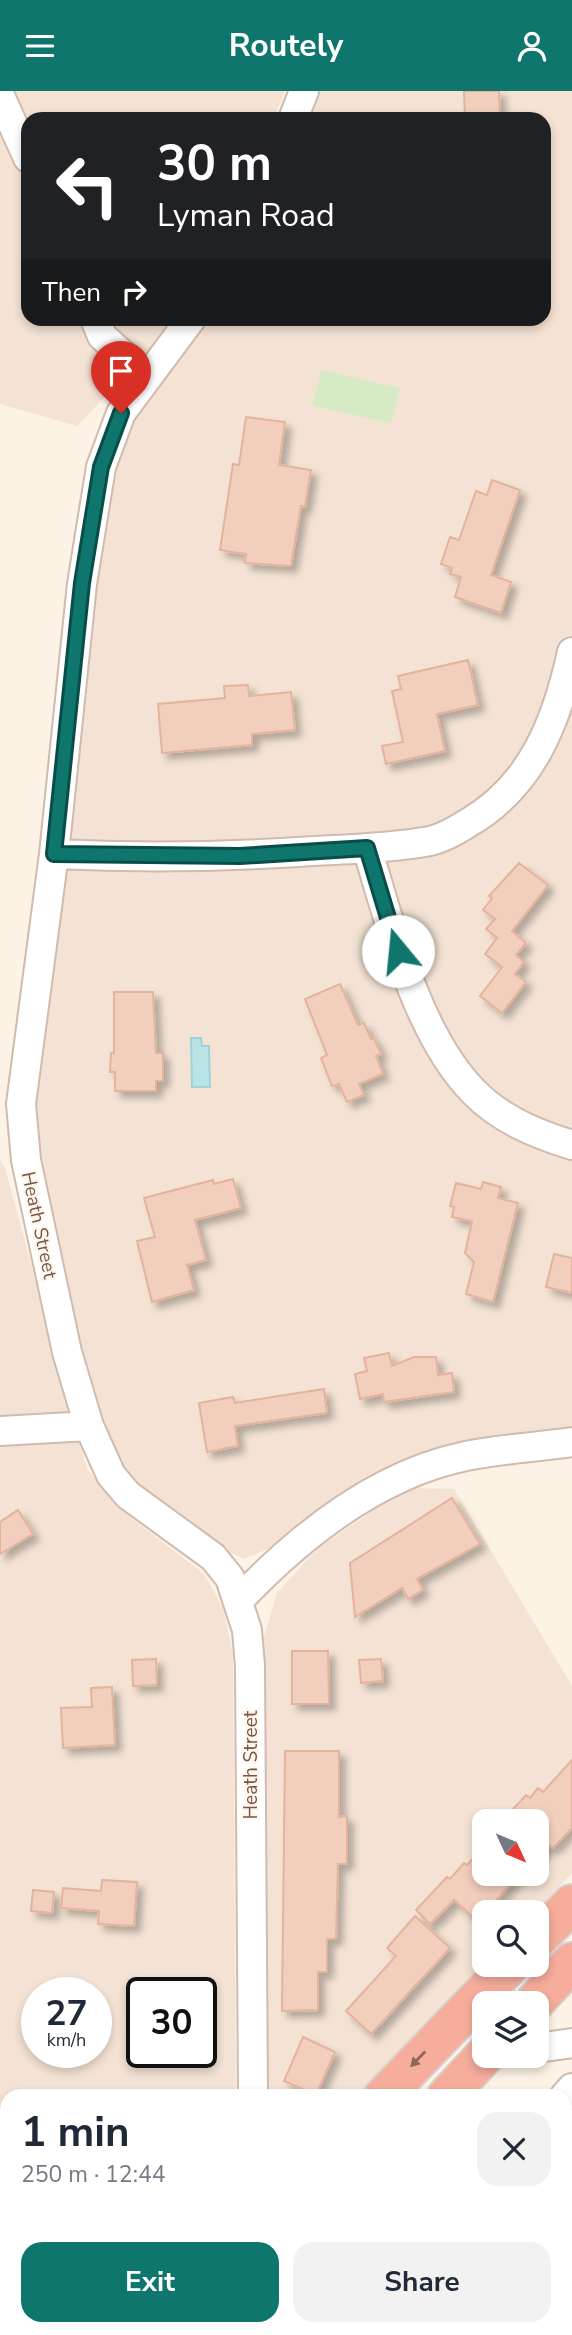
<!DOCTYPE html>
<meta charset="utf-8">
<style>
body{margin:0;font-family:"Nunito Sans",sans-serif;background:#f2f2f3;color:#1f2937;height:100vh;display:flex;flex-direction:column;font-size:26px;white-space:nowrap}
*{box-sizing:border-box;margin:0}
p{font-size:23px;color:#747a83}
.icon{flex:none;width:38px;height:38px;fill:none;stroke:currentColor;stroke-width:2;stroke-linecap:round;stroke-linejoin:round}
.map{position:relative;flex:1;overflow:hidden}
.sheet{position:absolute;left:0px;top:1998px;width:572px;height:247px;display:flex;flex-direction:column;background:#fff;border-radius:21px 21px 0 0;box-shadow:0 4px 10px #0003}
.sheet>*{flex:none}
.hud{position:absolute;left:21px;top:21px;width:530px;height:214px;border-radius:21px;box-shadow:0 4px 10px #0003;background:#202124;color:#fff;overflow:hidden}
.needle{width:46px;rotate:134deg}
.buttons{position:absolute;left:472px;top:1718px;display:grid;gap:14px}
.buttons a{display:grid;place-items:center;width:77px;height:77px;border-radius:14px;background:#fff;box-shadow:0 4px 10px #0003;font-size:35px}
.speed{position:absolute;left:21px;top:1886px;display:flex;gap:14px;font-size:35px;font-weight:700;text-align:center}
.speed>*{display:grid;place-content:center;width:91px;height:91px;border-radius:50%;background:#fff;box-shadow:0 4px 10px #0003;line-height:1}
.speed small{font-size:18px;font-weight:400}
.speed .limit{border:4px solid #111;border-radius:10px;background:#fff;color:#111}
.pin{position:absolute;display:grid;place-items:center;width:60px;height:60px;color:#fff;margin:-72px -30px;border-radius:50% 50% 50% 0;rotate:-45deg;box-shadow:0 0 7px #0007}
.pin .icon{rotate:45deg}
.me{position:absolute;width:77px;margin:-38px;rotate:343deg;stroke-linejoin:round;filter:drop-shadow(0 0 5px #0008)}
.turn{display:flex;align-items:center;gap:24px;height:147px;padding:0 21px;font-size:32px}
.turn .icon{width:91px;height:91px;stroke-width:2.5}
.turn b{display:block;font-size:49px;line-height:60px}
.then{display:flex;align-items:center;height:66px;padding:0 21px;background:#0003;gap:14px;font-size:26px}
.round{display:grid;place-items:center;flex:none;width:74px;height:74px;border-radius:21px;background:#f2f2f3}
.summary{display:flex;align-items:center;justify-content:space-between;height:119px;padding:0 21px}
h1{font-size:42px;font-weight:700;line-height:52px}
.cta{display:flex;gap:14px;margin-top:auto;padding:14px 21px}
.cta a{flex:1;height:80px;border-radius:21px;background:#0f766e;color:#fff;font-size:28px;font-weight:700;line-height:80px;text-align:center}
.cta a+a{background:#f2f2f3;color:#1f2937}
header{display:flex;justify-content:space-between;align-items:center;height:91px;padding:0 21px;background:#0f766e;color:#fff;font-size:32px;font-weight:700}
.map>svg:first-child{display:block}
.residential{fill:#f4e3d4;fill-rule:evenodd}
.green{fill:#d6eac4}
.water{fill:#bae3e6;stroke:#a0d3d8;stroke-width:2}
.building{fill:#f2cebd;stroke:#e4b39d;stroke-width:2;filter:url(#shadow)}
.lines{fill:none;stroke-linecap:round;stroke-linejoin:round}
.minor-casing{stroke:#d0bbae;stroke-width:32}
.major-casing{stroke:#d8d0cc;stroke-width:40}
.highway-casing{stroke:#d8d0cc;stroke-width:42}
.minor{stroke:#fff;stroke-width:28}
.major{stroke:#fad19e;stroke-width:37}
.highway{stroke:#f6ad9c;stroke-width:38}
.oneway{fill:#8f675a}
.route-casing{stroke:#0a4d48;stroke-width:18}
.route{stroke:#0f766e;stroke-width:12}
.labels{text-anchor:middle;stroke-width:5;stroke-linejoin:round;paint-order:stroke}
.street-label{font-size:19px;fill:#75564a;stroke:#fff6ec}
</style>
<header><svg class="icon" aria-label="menu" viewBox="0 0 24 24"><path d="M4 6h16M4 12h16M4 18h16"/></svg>Routely<svg class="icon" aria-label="person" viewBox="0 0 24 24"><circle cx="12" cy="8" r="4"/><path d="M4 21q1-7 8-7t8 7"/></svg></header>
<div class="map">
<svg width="572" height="2244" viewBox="0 0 572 2244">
<defs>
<filter id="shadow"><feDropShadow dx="6" dy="6" stdDeviation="3.5" flood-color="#0004"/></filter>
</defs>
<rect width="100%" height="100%" fill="#fcf2e5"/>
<path class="residential" d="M0,0H285L274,28H28V228H173L155,253L77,335L0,313Z
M305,0H572V1339L519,1350L244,1468L207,1450L125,1386L106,1349L74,1227L33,1040L89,513L117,361L147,303L204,228H544V28H296Z
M0,1069L5,1077L87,1378L125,1422L204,1483L223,1517L233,1563L236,2005L7,2006V2238H98L92,2244H0ZM37,1902H96V1962H37ZM142,1902H201V1962H142Z
M406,1397L454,1398L572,1595V1782L535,1822H485V1874L362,2005H266L263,1549L277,1502L318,1457ZM485,1731H537V1783H485Z
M572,2018V2244H267L271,2238H565V2026Z"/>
<path class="green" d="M321,279L400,297L391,332L313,315Z"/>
<path class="water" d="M191,947H201L202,955H209L210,996H192Z"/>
<path class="building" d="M464,0H499L500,28H465Z
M246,326L285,331L279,374L311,379L305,416L301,415L291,475L245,472L246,463L220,459L233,373L239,374Z
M492,389L520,399L491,484L511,491L501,522L455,506L461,486L450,483L452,477L441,473L450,446L459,449L476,400L487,404Z
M468,569L478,614L437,623L445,660L386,673L382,655L403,651L392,600L401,598L398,585Z
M248,594L249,605L291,601L295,639L252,643V654L162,662L158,613L225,607L224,595Z
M519,772L548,794L512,840L526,852L516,864L524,871L515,883L526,891L502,922L480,905L502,876L485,863L497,847L486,838L495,828L483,819L492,807L489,805Z
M340,893L358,934L364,932L371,948L374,947L381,963L376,965L383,983L359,993L364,1004L347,1011L339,993L332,995L321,967L327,964L305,908Z
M114,901H153L156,962H163V990H156V1000H115V981H110L111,962H114Z
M233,1088L241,1117L195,1129L206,1169L187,1174L194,1199L152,1211L137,1150L155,1146L144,1107L213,1089L214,1093Z
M483,1091L501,1096L498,1107L518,1112L493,1211L466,1203L474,1171L465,1162L472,1130L452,1126L454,1116L450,1115L456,1092L481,1098Z
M554,1163L572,1167V1202L546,1196Z
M389,1262L392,1275L414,1266H436L438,1284L452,1282L454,1301L384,1311L383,1303L360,1308L355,1283L367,1280L364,1267Z
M324,1298L327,1322L235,1335L238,1355L207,1361L199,1312L233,1306L235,1312Z
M452,1407L480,1453L417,1488L423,1499L408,1508L402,1497L355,1526L350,1472Z
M18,1419L33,1443L0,1463V1431Z
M292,1560H328L329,1613H292Z
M156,1568L157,1594L133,1595L132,1569Z
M381,1568L383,1590L361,1592L359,1569Z
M112,1596L115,1654L63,1657L61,1617L92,1616L91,1597Z
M285,1660H339V1726L347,1725V1773H338L336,1848H327V1881H318V1919L282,1920Z
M572,1669V1737L553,1757L549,1754L537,1767V1731H501L526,1704L530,1707L538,1697L543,1701Z
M485,1755V1783H520L477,1830L454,1809L430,1833L416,1819L447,1786L450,1788L464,1772L467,1774Z
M102,1789L137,1791L134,1835L98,1833L99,1820L61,1817L63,1797L101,1800Z
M33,1799L54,1801L52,1822L31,1820Z
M415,1825L450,1857L371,1943L346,1920L396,1865L387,1857Z
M303,1946L335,1961L316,2004L284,1990Z"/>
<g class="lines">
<g class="minor-casing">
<path id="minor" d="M0,5L28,67
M293,28L304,0
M95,228L102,245L146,285
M191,228L121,322L101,376L82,493L54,763L21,1013L26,1069L67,1261L89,1335L111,1384L128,1404L213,1466L230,1487L247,1539L250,1575L253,2006
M367,757C390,832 417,944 474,1001C500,1028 536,1043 572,1054
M54,763C136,767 217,766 298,761C341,758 387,758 430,750C444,747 457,739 468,732C532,695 557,630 572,561
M0,1340L89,1335
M239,1509C300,1445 378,1383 466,1365C501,1358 537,1356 572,1351
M537,1957L572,1952
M564,2006L572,1997
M0,2074L7,2075
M107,2244L114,2238
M531,2244V2238"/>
</g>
<g class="major-casing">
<path id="major" d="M565,2150H572"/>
</g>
<g class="highway-casing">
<path id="highway" d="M537,1848L572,1813
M533,1913L572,1871
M383,2006L510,1874
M446,2006L485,1964
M180,2244L184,2238
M235,2244L239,2238"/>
</g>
<use href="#minor" class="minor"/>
<use href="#major" class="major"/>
<use href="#highway" class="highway"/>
</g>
<defs><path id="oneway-solid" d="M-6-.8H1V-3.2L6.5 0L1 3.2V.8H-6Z" transform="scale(1.75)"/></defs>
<use class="oneway" href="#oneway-solid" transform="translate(418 1968) rotate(134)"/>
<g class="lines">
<g class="route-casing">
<path id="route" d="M121,322L101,376L82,492L54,763L240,765L367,757L398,860"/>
</g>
<use href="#route" class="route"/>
</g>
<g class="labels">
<g class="street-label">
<text transform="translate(40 1134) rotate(78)" y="7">Heath Street</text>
<text transform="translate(250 1674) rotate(-90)" y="7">Heath Street</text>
</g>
</g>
</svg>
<div class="buttons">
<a><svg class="needle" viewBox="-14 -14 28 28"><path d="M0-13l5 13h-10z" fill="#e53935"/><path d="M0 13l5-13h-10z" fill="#747a83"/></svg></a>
<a><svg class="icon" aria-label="search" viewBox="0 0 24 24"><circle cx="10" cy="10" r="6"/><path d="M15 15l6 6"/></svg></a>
<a><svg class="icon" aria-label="layers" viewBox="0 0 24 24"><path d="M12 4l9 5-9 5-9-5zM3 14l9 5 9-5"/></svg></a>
</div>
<div class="speed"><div>27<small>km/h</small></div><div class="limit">30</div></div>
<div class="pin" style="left:121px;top:322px;background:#d93025"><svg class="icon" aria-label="arrive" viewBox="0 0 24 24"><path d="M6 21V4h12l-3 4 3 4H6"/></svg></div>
<svg class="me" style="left:398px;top:860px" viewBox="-20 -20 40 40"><circle r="19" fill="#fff"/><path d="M0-13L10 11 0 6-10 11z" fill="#0f766e"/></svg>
<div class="hud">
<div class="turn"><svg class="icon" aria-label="left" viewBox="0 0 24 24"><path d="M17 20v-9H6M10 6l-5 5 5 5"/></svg><div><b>30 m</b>Lyman Road</div></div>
<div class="then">Then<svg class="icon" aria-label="right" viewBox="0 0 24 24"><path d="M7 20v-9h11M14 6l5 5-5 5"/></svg></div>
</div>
<section class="sheet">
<div class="summary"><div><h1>1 min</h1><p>250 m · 12:44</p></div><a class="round"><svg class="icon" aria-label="close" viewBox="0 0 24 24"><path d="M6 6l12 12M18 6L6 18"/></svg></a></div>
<div class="cta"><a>Exit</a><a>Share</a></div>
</section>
</div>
